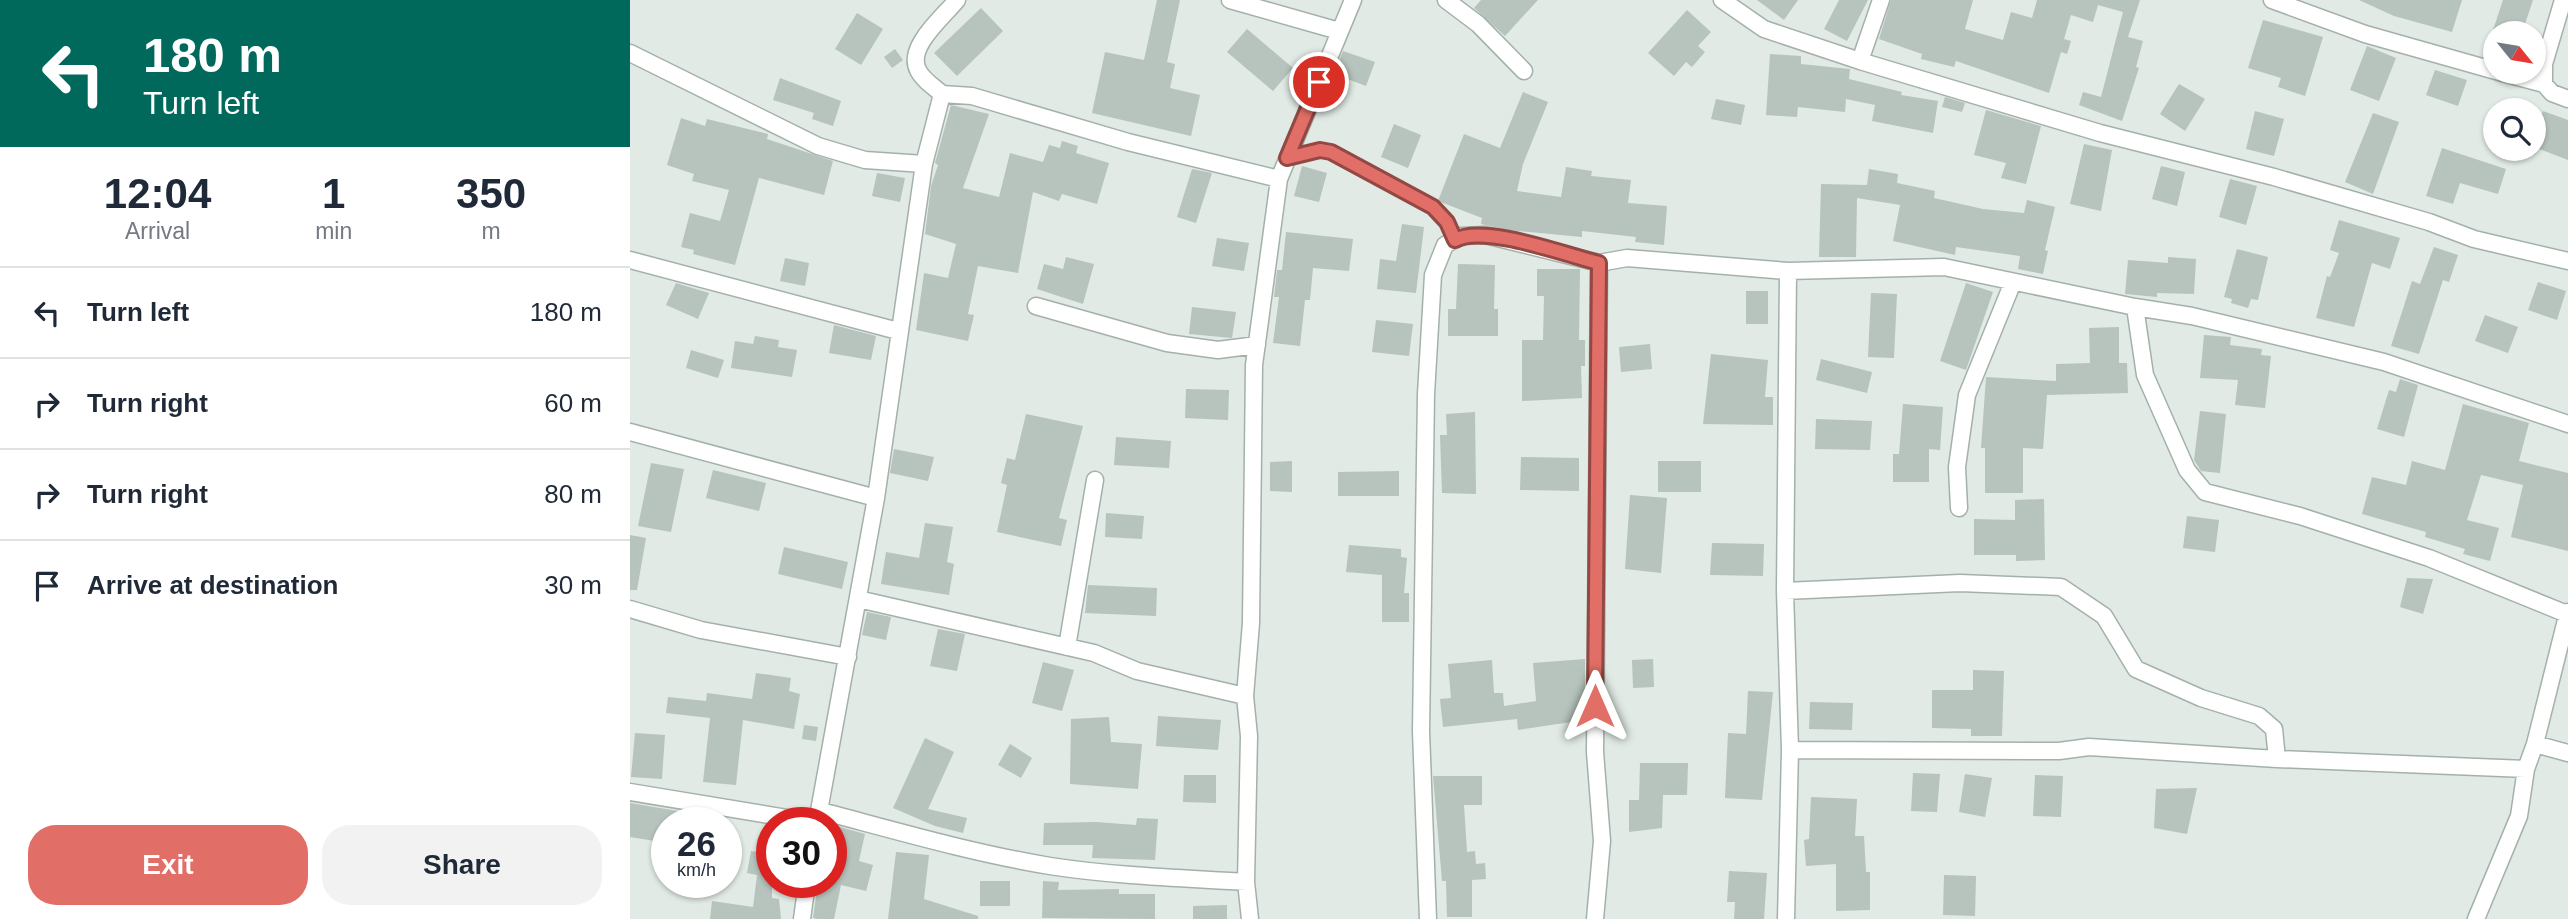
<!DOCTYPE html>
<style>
body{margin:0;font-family:Helvetica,sans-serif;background:#f2f2f3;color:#1f2937;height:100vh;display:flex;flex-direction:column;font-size:26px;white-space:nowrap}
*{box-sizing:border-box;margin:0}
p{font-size:23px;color:#747a83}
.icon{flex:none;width:38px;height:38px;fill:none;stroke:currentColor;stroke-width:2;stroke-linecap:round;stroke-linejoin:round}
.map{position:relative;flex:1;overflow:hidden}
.details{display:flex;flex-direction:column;background:#fff;width:630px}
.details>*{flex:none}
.top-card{background:#00695c;color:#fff;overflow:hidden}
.needle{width:46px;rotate:120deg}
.tools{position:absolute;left:1853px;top:21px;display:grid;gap:14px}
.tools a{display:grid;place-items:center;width:63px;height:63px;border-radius:50%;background:#fff;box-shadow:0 2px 5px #0004;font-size:35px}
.speed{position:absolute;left:21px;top:807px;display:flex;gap:14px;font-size:35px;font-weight:700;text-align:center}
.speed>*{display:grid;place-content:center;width:91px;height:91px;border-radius:50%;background:#fff;box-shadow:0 2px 5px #0004;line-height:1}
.speed small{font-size:18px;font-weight:400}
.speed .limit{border:10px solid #d22;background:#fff;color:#111}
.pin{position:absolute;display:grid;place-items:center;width:60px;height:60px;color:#fff;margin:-30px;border:4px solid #fff;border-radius:50%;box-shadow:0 2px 7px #0007}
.me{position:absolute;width:77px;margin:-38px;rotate:0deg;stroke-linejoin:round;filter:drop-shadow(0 0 5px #0008)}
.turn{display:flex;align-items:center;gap:24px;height:147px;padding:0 28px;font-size:32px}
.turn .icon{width:91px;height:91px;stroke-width:2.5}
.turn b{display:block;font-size:49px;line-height:60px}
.eta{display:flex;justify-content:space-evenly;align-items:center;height:119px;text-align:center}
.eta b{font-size:42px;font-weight:600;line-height:49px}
.button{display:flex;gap:14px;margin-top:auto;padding:14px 28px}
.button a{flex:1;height:80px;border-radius:28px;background:#e26f67;color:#fff;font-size:28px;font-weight:600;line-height:80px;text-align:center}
.button a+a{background:#f2f2f3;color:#1f2937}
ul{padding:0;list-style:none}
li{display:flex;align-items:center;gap:21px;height:91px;padding:0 28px;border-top:2px solid #e0e1e3}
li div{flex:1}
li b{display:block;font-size:26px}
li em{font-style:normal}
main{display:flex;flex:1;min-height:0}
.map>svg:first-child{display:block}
.building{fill:#b6c4bd}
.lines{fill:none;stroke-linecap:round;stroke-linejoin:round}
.service-casing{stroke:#a4b1aa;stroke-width:11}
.minor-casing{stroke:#a4b1aa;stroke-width:19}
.service{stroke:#fff;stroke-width:8}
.minor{stroke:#fff;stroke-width:16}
.route-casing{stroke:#934843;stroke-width:18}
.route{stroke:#e26f67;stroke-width:12}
</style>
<main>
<section class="details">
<div class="top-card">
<div class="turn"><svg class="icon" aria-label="left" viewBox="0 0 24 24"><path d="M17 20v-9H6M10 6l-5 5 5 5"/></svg><div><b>180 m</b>Turn left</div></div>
</div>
<div class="eta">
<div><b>12:04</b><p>Arrival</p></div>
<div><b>1</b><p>min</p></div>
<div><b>350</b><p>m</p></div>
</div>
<ul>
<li><svg class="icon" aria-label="left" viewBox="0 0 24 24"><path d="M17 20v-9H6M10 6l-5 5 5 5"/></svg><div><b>Turn left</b></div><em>180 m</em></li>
<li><svg class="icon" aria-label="right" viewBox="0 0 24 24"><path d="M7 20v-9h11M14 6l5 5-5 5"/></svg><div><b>Turn right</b></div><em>60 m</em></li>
<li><svg class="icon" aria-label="right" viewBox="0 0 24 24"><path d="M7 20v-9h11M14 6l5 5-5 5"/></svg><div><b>Turn right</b></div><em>80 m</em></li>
<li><svg class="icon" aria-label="arrive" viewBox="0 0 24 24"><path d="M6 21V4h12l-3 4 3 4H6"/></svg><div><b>Arrive at destination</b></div><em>30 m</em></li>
</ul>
<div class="button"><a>Exit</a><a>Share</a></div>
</section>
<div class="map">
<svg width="1938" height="919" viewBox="0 0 1938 919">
<rect width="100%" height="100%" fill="#e1eae4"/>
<path class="building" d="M527,0H550L537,62L545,64L540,88L570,95L561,136L462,113L475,52L514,60Z
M851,0H908L875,36L844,8Z
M1127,0H1168L1154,20Z
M1209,0H1238L1217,41L1194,29Z
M1261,0H1343L1335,29L1373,40L1381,12L1402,18L1407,0H1510L1498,37L1513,41L1506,67L1509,68L1492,121L1449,105L1453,92L1471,97L1493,12L1468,5L1463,22L1441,15L1434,39L1441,41L1437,54L1431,52L1419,93L1326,61L1324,67L1291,59L1292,54L1249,39Z
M1729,0H1832L1822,32L1764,16Z
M1873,0H1903L1892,33H1862Z
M351,8L373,31L327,76L304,53Z
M1057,10L1081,32L1068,46L1075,52L1062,67L1056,62L1044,76L1018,53Z
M227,13L253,29L231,65L205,49Z
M1633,20L1693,37L1675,96L1648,87L1651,78L1618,68Z
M617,29L663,68L643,91L597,52Z
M1737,46L1766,58L1749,101L1720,90Z
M265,49L273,60L262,68L254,57Z
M713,51L745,62L736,86L704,74Z
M1140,54L1171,56V64L1220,69L1219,79L1272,92L1271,95L1308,101L1303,133L1242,121L1245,105L1216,99L1215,112L1168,107L1167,117L1136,115Z
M1805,70L1837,80L1828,106L1796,95Z
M150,78L211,101L203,126L182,119L184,113L143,100Z
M1549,84L1575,99L1555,131L1530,114Z
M893,92L918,102L893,164L887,191L931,197L936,167L962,171L961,176L1001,180L998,203L1037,206L1034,245L1005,242L1006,237L952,231V237L878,230L851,224L852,218L808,201L834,134L870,148Z
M1315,97L1335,103L1332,112L1312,107Z
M1086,99L1115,105L1111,125L1081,119Z
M321,105L359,114L333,188L369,197L380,153L413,162L419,145L430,148L432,141L448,146L446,153L479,163L467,204L432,194L429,201L403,192L388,273L348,266L338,314L344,315L338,341L286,330L294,273L318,278L326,244L295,234L301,186L308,165L305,163Z
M1356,110L1411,126L1396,184L1371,178L1376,163L1344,155Z
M1625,111L1654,119L1644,156L1616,149Z
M1913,111L1938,120V160L1904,147V136Z
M1743,113L1769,122L1743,194L1715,182Z
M51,118L75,126L77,119L138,134L137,139L203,161L194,195L129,178L105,265L63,254L64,250L51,247L60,213L90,221L99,190L62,181L64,174L37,165Z
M764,124L791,135L778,168L751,157Z
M1454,144L1482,150L1471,211L1440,204Z
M1812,148L1876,169L1868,194L1830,183L1823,204L1796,196Z
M672,166L697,173L689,202L664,196Z
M1531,166L1555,172L1547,206L1522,199Z
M562,169L582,173L566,223L547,217Z
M1239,169L1268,174L1267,183L1305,191L1304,198L1353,209L1394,213L1397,200L1425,207L1415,250L1418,251L1413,274L1388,269L1390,256L1326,247L1325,255L1263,241L1270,205L1227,198L1226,257H1189L1191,184L1237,185Z
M247,173L275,178L270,202L242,196Z
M1600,179L1627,186L1616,225L1589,217Z
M1709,220L1770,238L1760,269L1742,263L1724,327L1686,318L1697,276L1700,277L1709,253L1700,250Z
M772,224L794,227L786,293L747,289L750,259L766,261Z
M656,232L723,239L719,271L683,268L680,300H675L670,346L643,343L649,297H644L647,270H652Z
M587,238L619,243L614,271L582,266Z
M1804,247L1828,255L1819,282L1813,280L1789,354L1761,346L1782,281L1790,284Z
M1607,249L1638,257L1628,300L1621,299L1618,308L1601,303L1602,299L1594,297Z
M436,257L464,264L453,304L407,289L414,264L433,269Z
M1538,257L1566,259L1564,294L1527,293V297L1495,294L1498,260L1538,263Z
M155,258L179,263L175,286L150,281Z
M828,264L865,265L864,309H868V336H818V309H826Z
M907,269H950L949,340H955V366H951L952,398L892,401V340H913L914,296H907Z
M1908,282L1936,291L1927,320L1898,310Z
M46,283L79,293L68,319L36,305Z
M1336,283L1363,292L1336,370L1310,361Z
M1116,291H1138V324H1116Z
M1241,293L1267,294L1264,358L1238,357Z
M562,307L606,312L602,338L559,334Z
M1855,315L1888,327L1878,353L1845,341Z
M746,320L783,324L779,356L742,352Z
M204,325L246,336L241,360L199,353Z
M1489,327V363H1497L1498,393L1417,395L1413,449L1393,448V493H1355V448H1351L1356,377L1426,381V364L1460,363L1459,328Z
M1574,335L1601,337L1600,345L1632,349L1631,355L1641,356L1635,408L1605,405L1608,380L1570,378Z
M125,336L149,340L148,347L167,350L162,377L101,368L105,341L123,344Z
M1020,344L1022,369L991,372L989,347Z
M61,350L94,360L88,378L56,368Z
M1081,354L1138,360L1135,397H1143V425L1073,424Z
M1191,359L1242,372L1237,393L1186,380Z
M1770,379L1788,385L1774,437L1747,429L1759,390L1766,392Z
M556,389L599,390L598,420L555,418Z
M1273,404L1313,407L1310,450L1299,449V482H1263V454H1269Z
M1833,404L1899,423L1889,461L1938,473V551L1881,537L1893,485L1851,475L1837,520L1869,528L1860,561L1833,554L1835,549L1795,537L1796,532L1732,514L1742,477L1776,485L1782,461L1815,470Z
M1570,411L1596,414L1590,473L1571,471L1564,460Z
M845,412L846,494L812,493L810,435H817L816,414Z
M396,414L453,426L429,518L437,520L431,546L367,532L377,485L371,483L377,458L385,460Z
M1186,419L1242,421L1240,450L1185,449Z
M486,437L541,441L539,468L484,465Z
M264,449L304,457L298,481L260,473Z
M891,457L949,458V491L890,490Z
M662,461V492L640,491V462Z
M1028,461H1071V492H1028Z
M21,463L54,469L41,532L8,526Z
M83,470L136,483L129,511L76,498Z
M769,471V496H708V472Z
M1000,495L1037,498L1031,573L995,569Z
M1414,499L1415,560L1386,561V555H1344V519L1385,520V500Z
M476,513L514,516L512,539L475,537Z
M1557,516L1589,520L1585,552L1553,548Z
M295,523L323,527L317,562L324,564L319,595L251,584L256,552L289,558Z
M0,535L16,538L7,590H0Z
M1082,543L1134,544L1133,576L1080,575Z
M719,545L771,549V557L777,558L774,593H779V622H752V575L716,572Z
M154,547L218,562L212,589L148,574Z
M1777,578L1803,579L1793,614L1770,607Z
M458,585L527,588L526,616L455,613Z
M237,612L261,617L256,640L232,635Z
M308,629L335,634L327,671L300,666Z
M955,659V720L888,730L887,719L813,727L810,699L821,698L818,664L862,660L864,693H873L874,706L906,701L903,663Z
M1023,659L1024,687L1003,688L1002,660Z
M413,662L444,670L432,711L402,703Z
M1343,670L1374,671L1372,736H1341V729L1302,728V690H1343Z
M126,673L161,678L159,691L170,694L164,729L113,720L106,785L73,782L80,718L36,713L38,697L76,701L77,693L122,699Z
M1118,691L1143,692L1132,800L1095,798L1098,733L1116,734Z
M1180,702L1223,703L1222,730L1179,729Z
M528,716L591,720L588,750L526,746Z
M479,717L481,742L512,744L508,789L440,784L441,719Z
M174,725L188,727L186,741L172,739Z
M5,733L35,735L32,779L1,777Z
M295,738L324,752L298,809L337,818L333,833L305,826L263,808Z
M380,744L402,758L391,778L368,765Z
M1010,763H1058L1057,795H1033L1032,828L999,832V800H1009Z
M1283,773L1310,774L1307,812L1281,811Z
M1335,774L1362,778L1355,817L1329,812Z
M554,775H586V803L553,802Z
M1405,775L1433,776L1431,817L1403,816Z
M803,776H852V805H834L837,852L845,851L846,864L855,863L856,879L842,880V917H817L816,881H812Z
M1567,788L1557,834L1524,828L1526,789Z
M1181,797L1227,799L1225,836H1234L1236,872H1240V910L1206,911V864L1176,866L1174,840L1179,839Z
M0,803L60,813L59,822H37V843L0,837Z
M507,818L528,819L525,860L462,858L463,845H413L414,823L466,822L506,825Z
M203,825L235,834L229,861L243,865L236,891L211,885L204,919H188L183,918L188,882H201Z
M121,851L142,854V898L149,899L151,919H80L82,901L123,907L127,875L117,873Z
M266,852L299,855L294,899L348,916V919H258Z
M1099,871L1137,873L1134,919H1104L1105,902H1097Z
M1314,875L1346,876L1345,916L1313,915Z
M350,881H380V906H350Z
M413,881L429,882L428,890L489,889V894H525V919L412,918Z
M597,905V919H563V906Z"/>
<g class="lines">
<g class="service-casing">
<path id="service" d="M657,158L690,150L701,152C744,175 805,194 825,240"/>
</g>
<g class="minor-casing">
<path id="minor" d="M600,0L709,31
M816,0L848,24L894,71
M1092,0L1134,29L1230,61L1470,133L1644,177L1799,222L1844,239L1938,261
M1642,0L1735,34L1866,71
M0,53L188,146L235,160L294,164
M1230,61L1251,0
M1869,72L1914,84L1922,93L1938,99
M1914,84V64L1933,0
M312,94C304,87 292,79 288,70C276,47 314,16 327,0
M0,260L268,331
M406,306L537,343L588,350L627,345
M1505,307L1515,375L1557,470L1575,492L1670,516L1799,558L1937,614
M0,432L246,498
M1329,508L1327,467L1337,395L1383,282
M1155,591L1330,583L1431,587L1474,616L1506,669L1571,698L1629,716L1644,729L1647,759
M228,599L464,653L507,671L615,696
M0,609L71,630L218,657
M437,647L465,480
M1905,744L1938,753
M1160,750L1429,751L1459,747L1647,759L1896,769
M0,792L181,822
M191,811C267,831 342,853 420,866C485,876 551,878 616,882
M187,822L246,498L294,164L312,94L342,96L498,142L649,179
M172,919L177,882
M620,919L616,882L619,736L615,696L621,623L624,365L649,179L723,0
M798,919L791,731L796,394L803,275L815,245L831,236L855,235L969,263L997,258L1158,271L1314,267L1505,307L1562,316L1754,362L1938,424
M965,919L972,841L965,752L969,263
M1156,919L1160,750L1155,591L1158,271
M1846,919L1889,816L1896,769L1905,744L1938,612"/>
</g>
<use href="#service" class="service"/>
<use href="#minor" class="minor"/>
</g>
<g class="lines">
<g class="route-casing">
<path id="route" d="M689,82L657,158L690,150L701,152L803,207L817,222L825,240C854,224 936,255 969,263L965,706"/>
</g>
<use href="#route" class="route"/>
</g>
</svg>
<div class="tools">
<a><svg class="needle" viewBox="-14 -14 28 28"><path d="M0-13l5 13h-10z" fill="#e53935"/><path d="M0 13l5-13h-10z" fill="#747a83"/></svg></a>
<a><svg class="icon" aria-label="search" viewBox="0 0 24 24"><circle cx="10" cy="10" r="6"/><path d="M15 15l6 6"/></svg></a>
</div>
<div class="speed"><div>26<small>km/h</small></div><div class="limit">30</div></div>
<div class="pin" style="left:689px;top:82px;background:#d93025"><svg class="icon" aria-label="arrive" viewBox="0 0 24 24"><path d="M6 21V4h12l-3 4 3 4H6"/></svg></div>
<svg class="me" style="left:965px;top:706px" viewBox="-20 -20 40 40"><path d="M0-17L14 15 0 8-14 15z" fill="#e26f67" stroke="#fff" stroke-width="4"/></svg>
</div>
</main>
